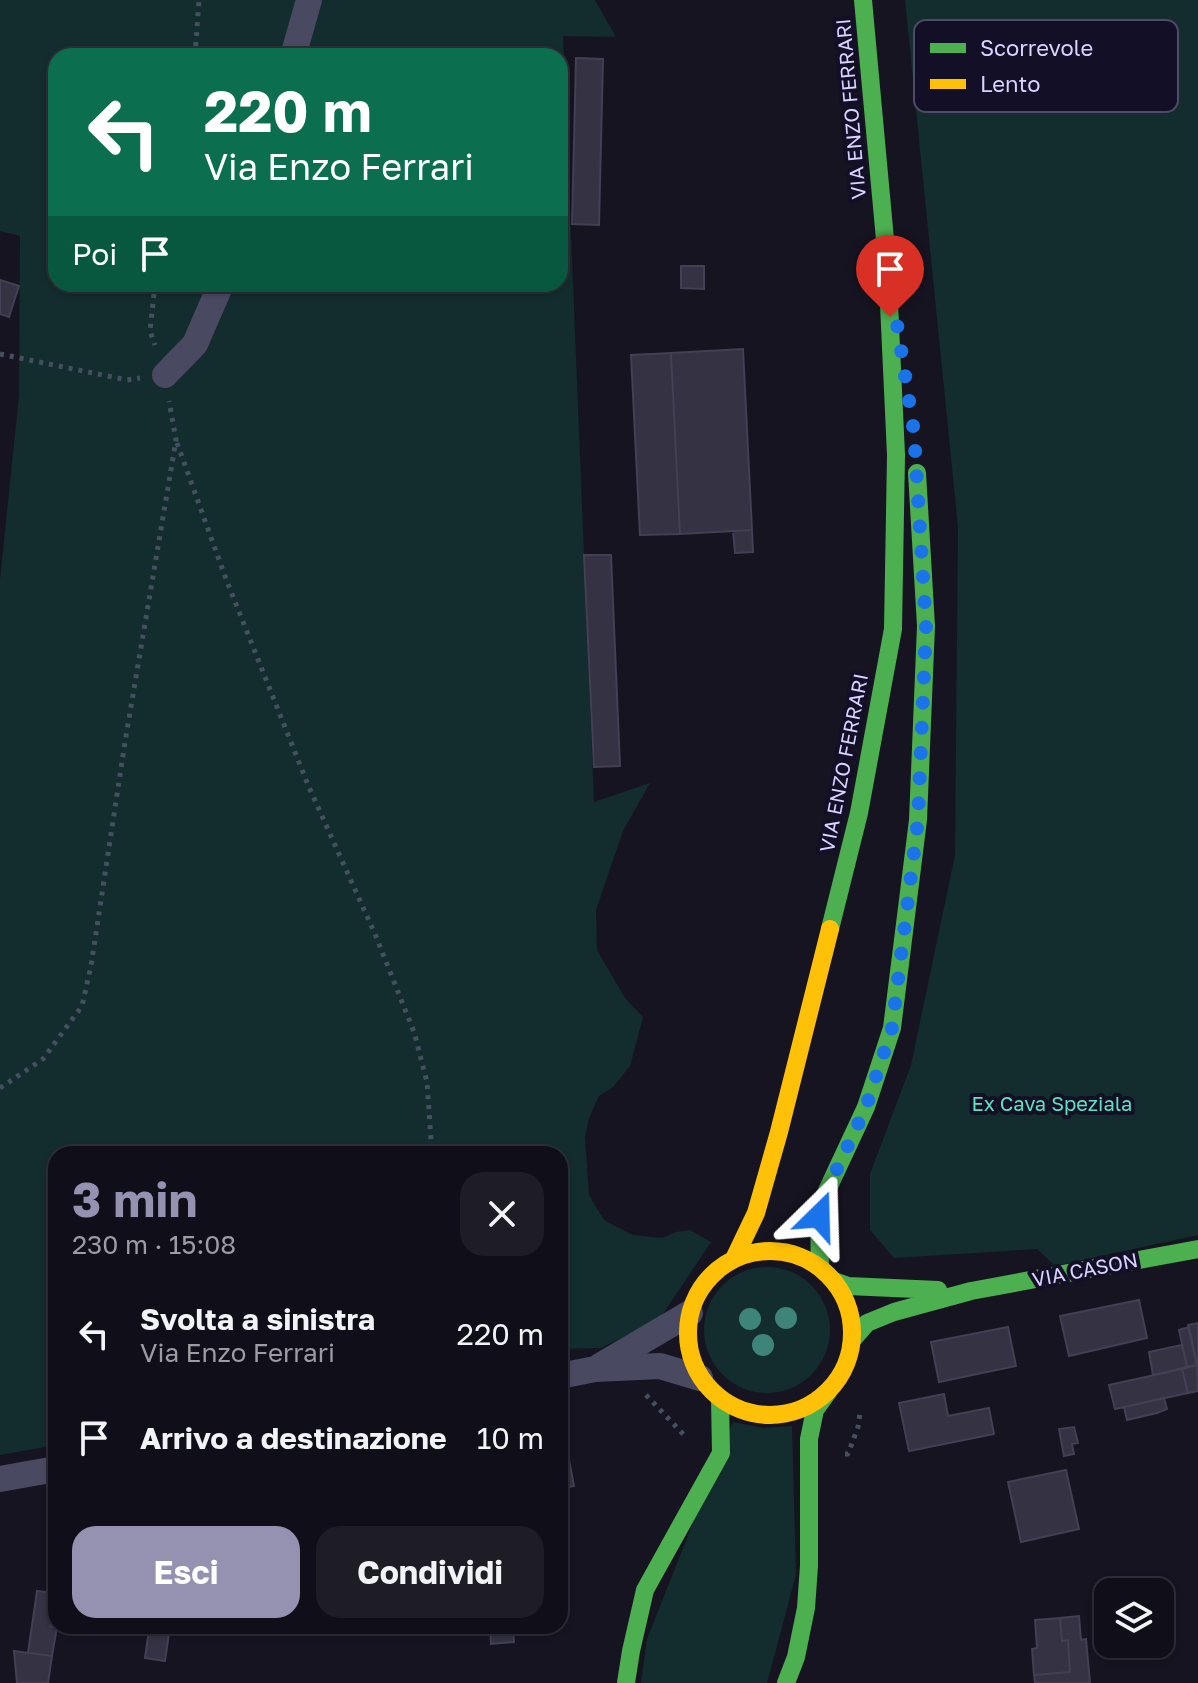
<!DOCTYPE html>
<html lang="it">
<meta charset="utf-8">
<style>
body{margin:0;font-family:"Golos Text",sans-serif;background:#1e1d26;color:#f1f3f6;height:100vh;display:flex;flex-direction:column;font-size:30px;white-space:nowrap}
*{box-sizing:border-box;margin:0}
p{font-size:26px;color:#9c9ca2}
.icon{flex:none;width:44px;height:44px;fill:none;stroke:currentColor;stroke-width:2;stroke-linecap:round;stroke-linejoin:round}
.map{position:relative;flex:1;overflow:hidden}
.details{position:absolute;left:48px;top:1146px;width:520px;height:488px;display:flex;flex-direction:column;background:#100f19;border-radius:24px;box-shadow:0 2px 6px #0004,0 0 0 2px #302f38}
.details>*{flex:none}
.guide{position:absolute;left:48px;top:48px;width:520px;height:244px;border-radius:24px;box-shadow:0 2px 6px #0004,0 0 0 2px #302f38;background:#0b6e4f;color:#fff;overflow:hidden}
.fabs{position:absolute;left:1094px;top:1578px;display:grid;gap:16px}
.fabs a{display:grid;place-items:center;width:80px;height:80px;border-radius:16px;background:#100f19;box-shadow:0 2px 6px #0004,0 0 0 2px #302f38;font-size:40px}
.pin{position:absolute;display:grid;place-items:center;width:68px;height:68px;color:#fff;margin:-82px -34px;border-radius:50% 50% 50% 0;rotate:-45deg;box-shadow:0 0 8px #0007}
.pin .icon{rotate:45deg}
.me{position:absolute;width:88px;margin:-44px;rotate:22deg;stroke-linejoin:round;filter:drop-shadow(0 0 6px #0008)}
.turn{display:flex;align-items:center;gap:28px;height:168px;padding:0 24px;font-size:36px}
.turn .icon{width:104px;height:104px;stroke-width:2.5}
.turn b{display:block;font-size:56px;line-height:68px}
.then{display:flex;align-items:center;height:76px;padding:0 24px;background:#0003;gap:16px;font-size:30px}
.round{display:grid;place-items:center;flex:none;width:84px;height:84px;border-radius:24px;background:#1e1d26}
.overview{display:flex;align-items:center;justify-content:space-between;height:136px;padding:0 24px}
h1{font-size:48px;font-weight:700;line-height:60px;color:#9591b1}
.primary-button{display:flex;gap:16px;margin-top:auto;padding:16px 24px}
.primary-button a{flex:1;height:92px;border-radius:24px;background:#9591b1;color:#fff;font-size:32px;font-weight:700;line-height:92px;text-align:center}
.primary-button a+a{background:#1e1d26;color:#f1f3f6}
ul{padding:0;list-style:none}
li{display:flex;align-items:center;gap:24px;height:104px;padding:0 24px}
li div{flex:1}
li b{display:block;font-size:30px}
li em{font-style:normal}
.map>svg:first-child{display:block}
.green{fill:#132c2d;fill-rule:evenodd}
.building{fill:#343243;stroke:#433f54;stroke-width:2}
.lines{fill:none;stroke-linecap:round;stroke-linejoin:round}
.path{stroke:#44505f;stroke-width:5;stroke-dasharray:4 6;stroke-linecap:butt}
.street{stroke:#4a4962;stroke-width:26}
.fast{stroke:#4caf50;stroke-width:18}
.slow{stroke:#ffc107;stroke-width:18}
.tree{fill:#3e8478}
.route{stroke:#1a73e8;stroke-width:14;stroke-dasharray:0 25.2}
.labels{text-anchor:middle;stroke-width:8;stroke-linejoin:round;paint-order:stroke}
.street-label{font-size:20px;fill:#d9d4ff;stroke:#130f26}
.park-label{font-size:20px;fill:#5fe0c0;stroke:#130f26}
.key{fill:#130f26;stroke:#4e4a67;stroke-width:2}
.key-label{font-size:22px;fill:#d9d4ff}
</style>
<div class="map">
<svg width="1198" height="1683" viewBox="0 0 1198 1683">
<rect width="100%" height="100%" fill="#161421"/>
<path class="green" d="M0,0H595L616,37L563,36L594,802L650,783L623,831L596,910L597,950L625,998L643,1017L630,1066L613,1087L599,1096L589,1118L585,1137L589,1195L604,1220L633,1235L662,1238L676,1232L690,1230L711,1242L659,1320L601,1348L561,1349L560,1352V1154H56V1445L0,1455V580L19,395L20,236L0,231ZM56,56H560V284H56Z
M905,0H1198V1235L1055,1266L1037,1249L894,1258L870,1230V1174L911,1065L955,855L958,527Z
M704 1330a63 63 0 1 1 126 0a63 63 0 1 1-126 0Z
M733,1422L763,1428L792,1426L796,1575L767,1683H641L647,1639Z"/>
<path class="building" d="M576,58L603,59L599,225L572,224Z
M681,266H704V289L681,288Z
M0,280L19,286L9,317L0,314Z
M743,349L752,530L680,534L671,353Z
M671,353L680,534L640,535L631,355Z
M752,530L753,552L735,553L733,531Z
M584,555H611L620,766L594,767Z
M1139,1300L1147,1338L1069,1356L1060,1316Z
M1198,1323V1366L1197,1367L1188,1325Z
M1008,1327L1016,1366L939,1382L931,1342Z
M1189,1327L1197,1365L1187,1367L1179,1330Z
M1182,1345L1187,1367L1153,1375L1149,1352Z
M1197,1365L1198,1391L1188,1393L1182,1369Z
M1182,1369L1188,1393L1115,1409L1109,1385Z
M944,1394L948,1416L989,1408L994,1434L909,1451L899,1403Z
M1164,1398L1167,1409L1157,1413L1127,1420L1124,1407Z
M1074,1427L1078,1443L1072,1444L1074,1454L1064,1456L1059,1429Z
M560,1433H564L574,1486L560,1489Z
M1066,1470L1079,1529L1021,1542L1008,1482Z
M56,1543V1579L53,1580L49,1544Z
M37,1591L54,1593L51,1627H57L52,1656L28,1653Z
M1079,1616L1081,1640L1086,1639L1090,1683H1035L1034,1675L1070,1672L1068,1640L1062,1641L1060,1618Z
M1060,1618L1062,1641L1068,1640L1070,1672L1034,1675L1032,1649L1037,1648L1035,1620Z
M490,1626H513L514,1642L491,1644Z
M149,1630L169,1633L165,1661L145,1658Z
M14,1651L52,1656L48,1683H17Z"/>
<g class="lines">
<path class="path" d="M195,56L199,0
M155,284L150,331L155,345
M0,354L127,380L140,378
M177,443L226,579L308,785L375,934L414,1032L427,1082L432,1154
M0,1088L43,1059L82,1006L91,966L125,742L176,440L169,401
M646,1395L686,1437
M845,1454H848L858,1427L860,1413"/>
<path class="street" d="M293,56L309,0
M165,375L195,344L221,284
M600,1366L690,1313
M560,1376L595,1369L660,1366L700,1378
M0,1479L56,1469"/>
<path class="fast" d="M830,929L859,813L893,629L896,455L887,261L863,0
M820,1267L819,1216L824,1197L866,1107L892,1028L918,820L926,626L917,473
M834,1281L848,1286L938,1290
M853,1339L867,1323L894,1312L971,1291L1198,1249
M626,1683L631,1651L645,1590L721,1453L720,1399
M786,1683L796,1657L806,1608L809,1566V1439L815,1410L828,1392"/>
<path class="slow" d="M688 1333a82 82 0 1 1 164 0a82 82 0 1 1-164 0Z
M734,1259L756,1213L779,1132L830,929"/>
</g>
<g class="tree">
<circle cx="786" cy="1318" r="11"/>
<circle cx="750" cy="1319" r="11"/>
<circle cx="763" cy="1345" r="11"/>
</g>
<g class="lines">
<path class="route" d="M819,1216L824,1197L866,1107L892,1028L918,820L926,626L914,432L887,261L890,317"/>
</g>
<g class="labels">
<g class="street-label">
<text transform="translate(851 109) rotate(-95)" y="7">VIA ENZO FERRARI</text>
<text transform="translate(844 763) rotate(-79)" y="7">VIA ENZO FERRARI</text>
<text transform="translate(1085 1270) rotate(-11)" y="7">VIA CASON</text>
</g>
<g class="park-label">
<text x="1052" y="1111">Ex Cava Speziala</text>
</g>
</g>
<rect x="914" y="20" width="264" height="92" rx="12" class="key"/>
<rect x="930" y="43" width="36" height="10" fill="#4caf50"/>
<rect x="930" y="79" width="36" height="10" fill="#ffc107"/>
<g class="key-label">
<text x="980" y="56">Scorrevole</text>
<text x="980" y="92">Lento</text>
</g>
</svg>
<div class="fabs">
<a><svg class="icon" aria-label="layers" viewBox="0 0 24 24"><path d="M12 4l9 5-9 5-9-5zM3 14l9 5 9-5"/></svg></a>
</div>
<div class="pin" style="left:890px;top:317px;background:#d93025"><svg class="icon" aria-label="arrive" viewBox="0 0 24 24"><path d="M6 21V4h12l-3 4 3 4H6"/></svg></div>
<svg class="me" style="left:819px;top:1216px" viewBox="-20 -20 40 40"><path d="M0-17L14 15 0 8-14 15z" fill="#1a73e8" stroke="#fff" stroke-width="4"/></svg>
<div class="guide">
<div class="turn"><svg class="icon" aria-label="left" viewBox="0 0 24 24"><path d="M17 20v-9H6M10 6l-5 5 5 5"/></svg><div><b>220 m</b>Via Enzo Ferrari</div></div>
<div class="then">Poi<svg class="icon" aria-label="arrive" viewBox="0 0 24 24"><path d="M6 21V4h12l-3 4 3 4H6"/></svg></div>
</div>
<section class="details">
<div class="overview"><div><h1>3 min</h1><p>230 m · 15:08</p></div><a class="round"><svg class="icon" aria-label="close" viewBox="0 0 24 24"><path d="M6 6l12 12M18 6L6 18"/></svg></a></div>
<ul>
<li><svg class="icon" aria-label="left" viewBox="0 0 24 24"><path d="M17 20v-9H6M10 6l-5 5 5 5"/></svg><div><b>Svolta a sinistra</b><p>Via Enzo Ferrari</p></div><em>220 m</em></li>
<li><svg class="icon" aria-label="arrive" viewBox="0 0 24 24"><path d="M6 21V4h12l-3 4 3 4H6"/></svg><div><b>Arrivo a destinazione</b></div><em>10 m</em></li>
</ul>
<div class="primary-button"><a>Esci</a><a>Condividi</a></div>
</section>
</div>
